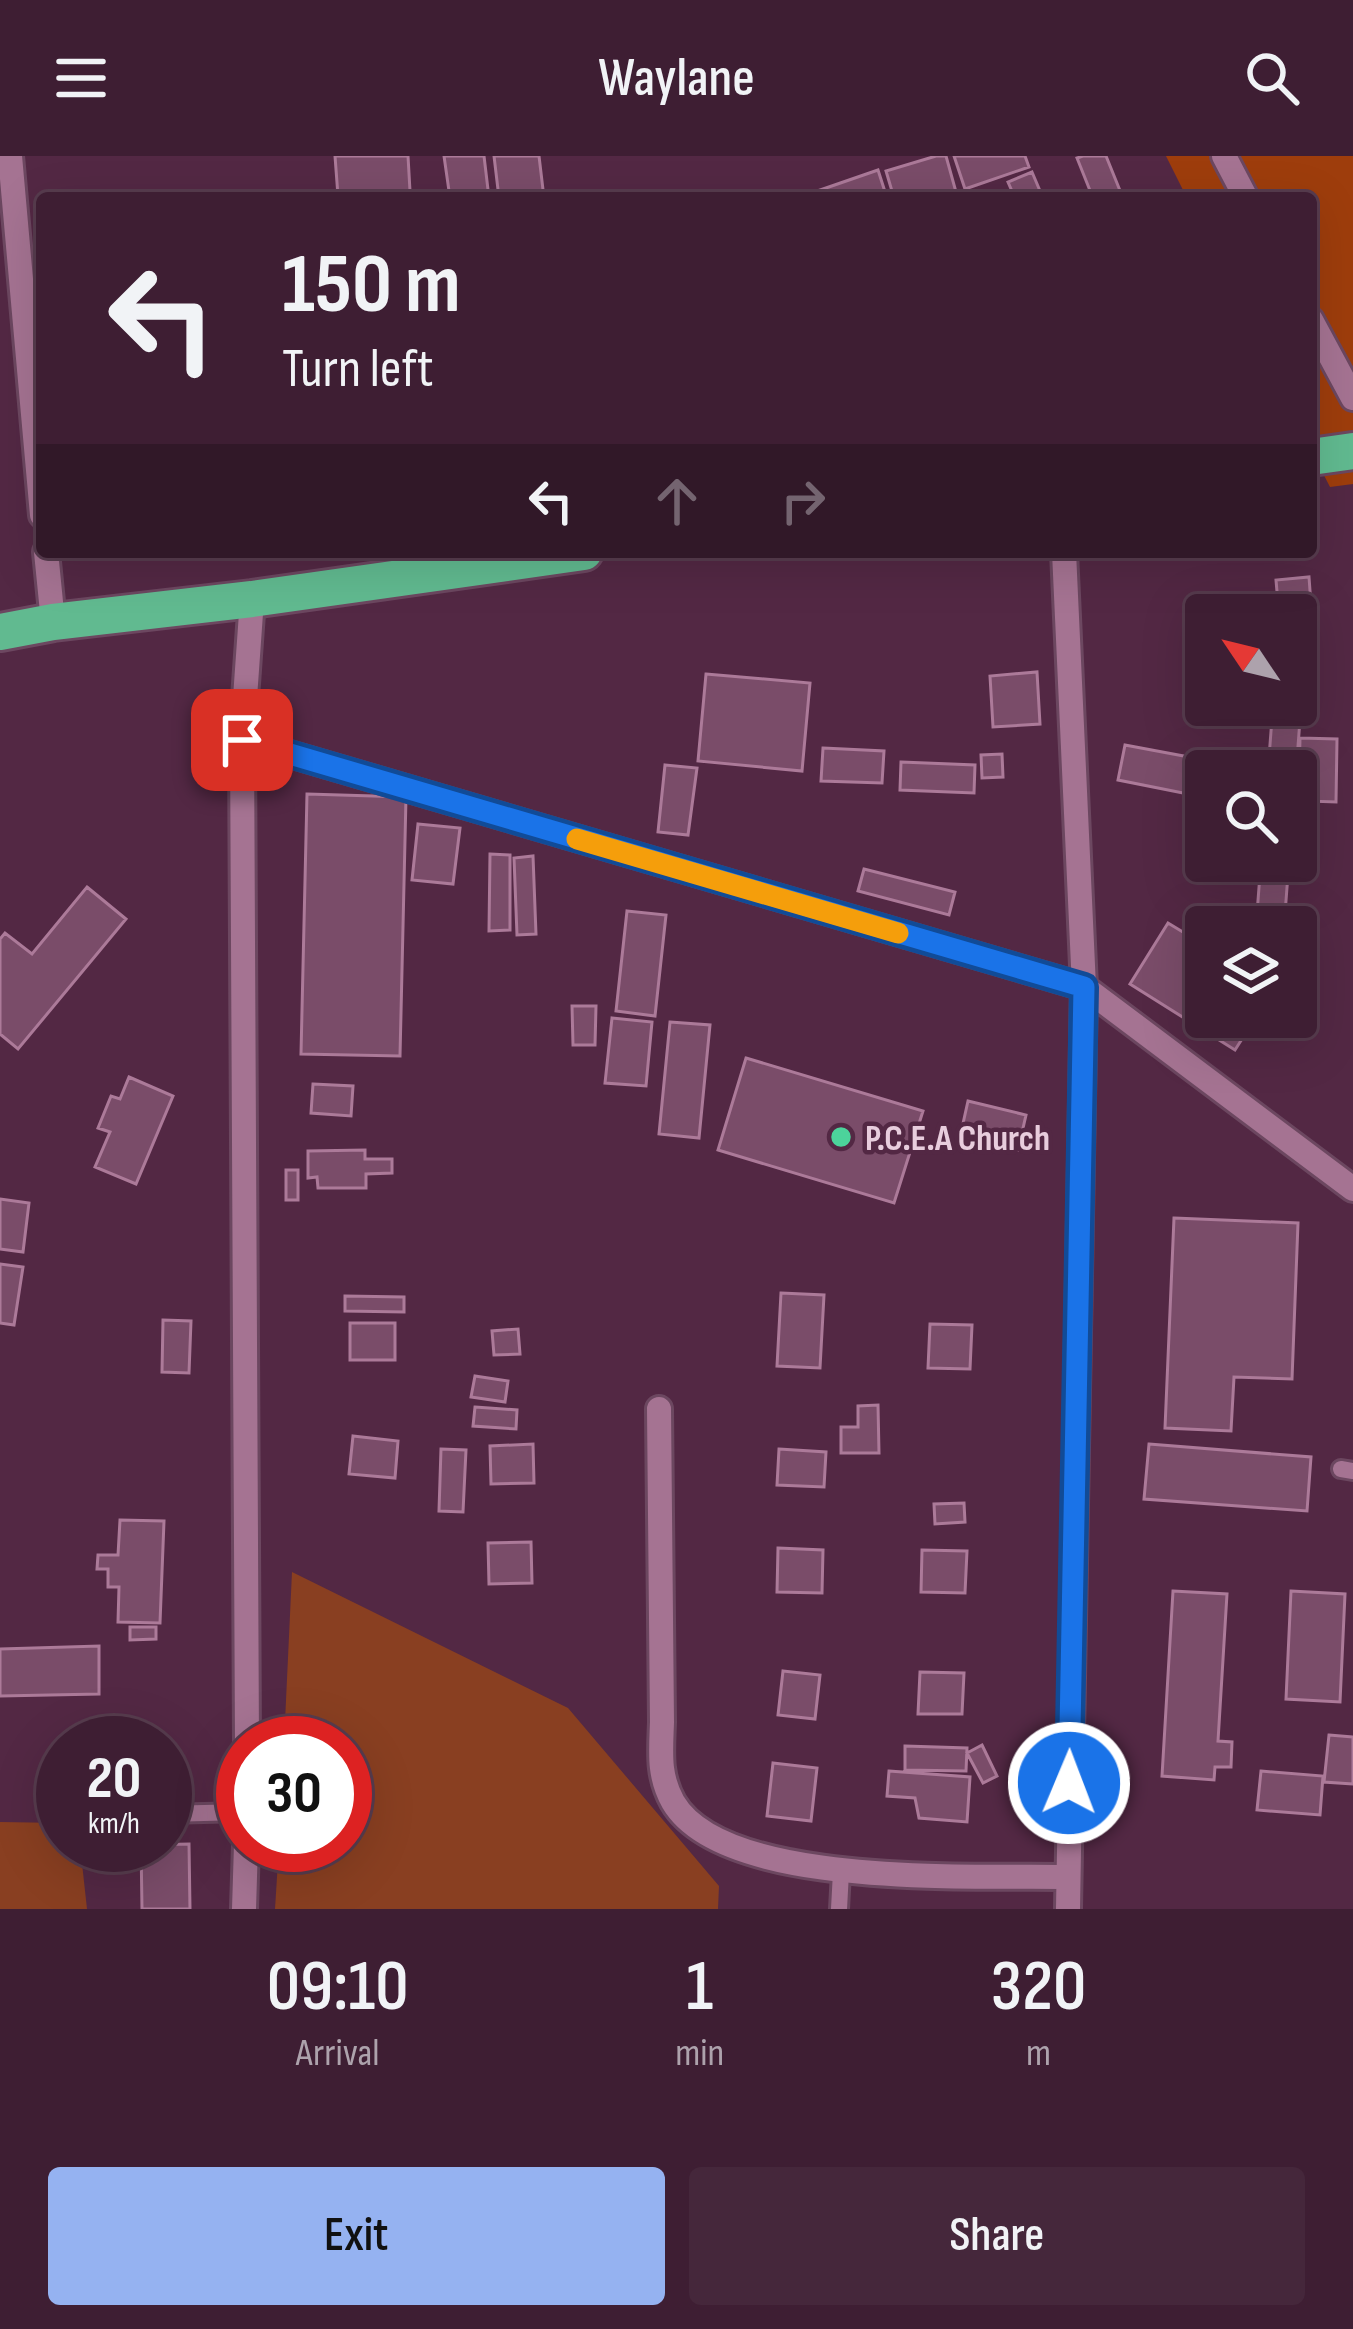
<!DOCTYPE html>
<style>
body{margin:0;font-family:"Sofia Sans Condensed",sans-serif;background:#45273b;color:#f1f3f6;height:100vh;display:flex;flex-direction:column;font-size:45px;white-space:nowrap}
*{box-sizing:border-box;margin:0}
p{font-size:39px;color:#ada2ac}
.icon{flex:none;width:66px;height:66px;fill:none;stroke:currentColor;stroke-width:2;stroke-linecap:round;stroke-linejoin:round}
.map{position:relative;height:1753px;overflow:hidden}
.drawer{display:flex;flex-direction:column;background:#3e1e33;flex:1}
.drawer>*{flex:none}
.guide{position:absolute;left:36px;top:36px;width:1281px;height:366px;border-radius:12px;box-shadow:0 12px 48px #0002,0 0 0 3px #573c4e;background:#3e1e33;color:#f1f3f6;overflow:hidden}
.needle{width:78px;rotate:305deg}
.fabs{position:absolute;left:1185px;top:438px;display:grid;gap:24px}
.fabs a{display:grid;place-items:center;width:132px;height:132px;border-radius:12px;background:#3e1e33;box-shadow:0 12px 48px #0002,0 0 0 3px #573c4e;font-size:60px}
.speed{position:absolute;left:36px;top:1560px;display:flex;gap:24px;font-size:60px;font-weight:700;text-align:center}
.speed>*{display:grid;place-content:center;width:156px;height:156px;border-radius:50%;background:#3e1e33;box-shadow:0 12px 48px #0002,0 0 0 3px #573c4e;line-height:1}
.speed small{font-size:30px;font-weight:400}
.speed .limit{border:18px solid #d22;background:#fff;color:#111}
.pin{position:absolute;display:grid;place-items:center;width:102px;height:102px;color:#fff;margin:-51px;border-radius:24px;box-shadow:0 6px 18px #0006}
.me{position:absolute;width:132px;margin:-66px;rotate:1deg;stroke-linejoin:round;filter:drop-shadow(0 0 9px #0008)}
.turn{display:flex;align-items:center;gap:42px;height:252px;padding:0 48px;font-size:54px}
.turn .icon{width:156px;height:156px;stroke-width:2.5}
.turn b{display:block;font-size:84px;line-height:102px}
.lanes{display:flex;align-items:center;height:114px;padding:0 48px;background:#0003;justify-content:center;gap:60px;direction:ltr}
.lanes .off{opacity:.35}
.eta{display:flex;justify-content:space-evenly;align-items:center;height:204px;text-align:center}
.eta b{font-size:72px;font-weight:600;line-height:84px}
.primary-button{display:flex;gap:24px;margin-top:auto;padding:24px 48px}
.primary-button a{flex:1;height:138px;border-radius:12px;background:#95b2f1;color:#111;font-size:48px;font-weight:600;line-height:138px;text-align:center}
.primary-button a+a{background:#45273b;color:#f1f3f6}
header{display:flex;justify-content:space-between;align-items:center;height:156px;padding:0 48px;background:#3e1e33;font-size:54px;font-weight:600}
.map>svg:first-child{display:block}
.green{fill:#893f21}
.forest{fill:#9e3d0c}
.building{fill:#7a4c69;stroke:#ac7a99;stroke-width:3}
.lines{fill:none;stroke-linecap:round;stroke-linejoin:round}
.lane-casing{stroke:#6c4760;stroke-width:22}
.street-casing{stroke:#6c4760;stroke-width:30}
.highway-casing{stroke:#6c4760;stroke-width:42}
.lane{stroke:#a57392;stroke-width:16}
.street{stroke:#a57392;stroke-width:24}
.highway{stroke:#61ba90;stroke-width:36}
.route-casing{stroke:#114b97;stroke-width:30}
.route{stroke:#1a73e8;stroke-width:21}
.slow{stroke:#f59e0b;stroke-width:21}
.poi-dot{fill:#4cd39b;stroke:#532844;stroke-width:4.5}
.labels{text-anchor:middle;stroke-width:9;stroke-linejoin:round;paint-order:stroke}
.poi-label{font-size:36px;font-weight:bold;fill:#e8cddd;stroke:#532844;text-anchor:start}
</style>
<header><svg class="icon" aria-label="menu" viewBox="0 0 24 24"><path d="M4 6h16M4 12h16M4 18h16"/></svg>Waylane<svg class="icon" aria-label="search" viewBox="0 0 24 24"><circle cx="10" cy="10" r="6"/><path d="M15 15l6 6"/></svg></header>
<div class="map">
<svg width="1353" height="1753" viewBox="0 0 1353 1753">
<rect width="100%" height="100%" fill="#532844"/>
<path class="green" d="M292,1416L568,1552L719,1730L718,1753H275L279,1689H345V1587H284Z
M0,1666L63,1667V1689H80L87,1753H0Z"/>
<path class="forest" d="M1166,0H1353V328L1330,331L1311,294V42H1187Z"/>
<path class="building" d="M335,0H408L410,35L338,40Z
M444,0H484L489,42H450Z
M494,0H539L544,42H499Z
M936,0H946L956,36L936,42H894L886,15Z
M954,0H1025L1029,11L965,33Z
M1083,0H1106L1123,42H1093L1077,2Z
M878,14L887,42H797Z
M1032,16L1043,42H1015L1008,26Z
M1309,421L1313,476L1296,478V459H1279L1276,424Z
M1296,483L1306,484L1296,617L1268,615L1273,549H1296Z
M1037,516L1040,568L993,571L990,520Z
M706,518L810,527L802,615L698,605Z
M1300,582L1337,583L1336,646L1308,645L1307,675L1298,674Z
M1125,589L1205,604L1198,640L1118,624Z
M823,592L884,595L882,627L821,625Z
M1002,598L1003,621L982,622L981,599Z
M1217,605L1261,611L1260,615H1216Z
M901,606L975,609L974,637L900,634Z
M665,609L697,612L688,679L658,676Z
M307,638L406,641L400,900L301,898Z
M418,668L460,672L453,728L412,724Z
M490,698L510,699V774L489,775Z
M533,700L536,778L517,779L514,702Z
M1261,705H1289L1284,771H1256Z
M864,713L955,736L949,759L858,735Z
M87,731L126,763L18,893L0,878V783L5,777L32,798Z
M627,755L666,759L655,860L616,855Z
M1168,767L1206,790L1192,815L1206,824V861H1256L1235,894L1130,828Z
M572,850H596L595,889H573Z
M612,862L652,866L646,930L605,927Z
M670,866L710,869L699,982L659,978Z
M746,902L923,955L894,1047L718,994Z
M129,921L173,940L136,1028L95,1011L110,976L98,972L111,940L120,943Z
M313,928L353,930L351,960L311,957Z
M968,945L1026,959L1018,994L960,981Z
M365,994V1003H392V1017L366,1018V1032H318L317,1021L308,1022V995Z
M286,1014H298V1044H286Z
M0,1043L29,1047L23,1096L0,1093Z
M1174,1062L1298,1067L1292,1223L1234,1221L1231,1275L1165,1272Z
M0,1108L23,1111L14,1169L0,1167Z
M781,1137L824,1139L820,1212L777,1210Z
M345,1140L404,1141V1156L345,1155Z
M163,1164L191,1165L189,1217L162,1216Z
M350,1167H395V1204H350Z
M930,1168L972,1169L970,1213L928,1212Z
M518,1173L520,1198L494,1199L492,1175Z
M475,1220L508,1225L505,1246L471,1241Z
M878,1249L879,1297H841V1271H858V1250Z
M475,1251L517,1254L516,1273L473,1270Z
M353,1280L398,1285L395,1322L349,1318Z
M533,1288L534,1327L491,1328L490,1290Z
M1149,1288L1311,1301L1307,1355L1144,1343Z
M441,1293L466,1294L463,1356L439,1355Z
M779,1293L826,1296L824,1331L777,1329Z
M964,1347L965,1366L935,1368L934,1348Z
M120,1364L164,1365L160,1467L118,1466L119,1431H108V1413H97L98,1399H118Z
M531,1386L532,1427L489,1428L488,1387Z
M778,1392L823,1394L822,1437L777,1436Z
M922,1394L967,1395L965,1437L921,1436Z
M1173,1435L1227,1438L1218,1585L1232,1586L1231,1611H1215L1214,1624L1162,1620Z
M1291,1435L1345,1438L1340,1546L1286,1543Z
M130,1471H156V1483L130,1484Z
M99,1490V1538L0,1540V1493Z
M783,1515L820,1519L815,1563L778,1559Z
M920,1516L964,1517L962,1558H918Z
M140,1564V1587H96V1565Z
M1329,1579L1353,1581V1628L1324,1626Z
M982,1589L997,1620L983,1627L967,1597Z
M905,1590L967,1592L966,1615L905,1614Z
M773,1607L817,1612L811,1665L767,1660Z
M889,1615L970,1621L967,1666L919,1662L915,1642L887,1640Z
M1261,1615L1323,1620L1320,1659L1257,1654Z
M189,1688L190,1753H142L141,1689Z"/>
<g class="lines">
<g class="lane-casing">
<path id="lane" d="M1341,1313L1353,1315
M165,1658L243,1656
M839,1753L841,1716"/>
</g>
<g class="street-casing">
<path id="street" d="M10,0L42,359
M1224,0L1246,42
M1311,164L1353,242
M46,396L53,466
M1064,396L1084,831L1068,1753
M242,584L1084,831L1353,1033
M659,1253L662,1566C661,1596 658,1619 673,1646C724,1733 976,1719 1067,1721
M247,1587L242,584L252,443
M244,1753L246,1689"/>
</g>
<g class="highway-casing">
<path id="highway" d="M1311,301L1353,295
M0,476L53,466L252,443L584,396"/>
</g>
<use href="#lane" class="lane"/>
<use href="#street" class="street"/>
<use href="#highway" class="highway"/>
</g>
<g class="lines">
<g class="route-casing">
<path id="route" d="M242,584L1084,831L1069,1627"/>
</g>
<use href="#route" class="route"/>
<path class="slow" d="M577,683L898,777"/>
</g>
<circle class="poi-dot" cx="841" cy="981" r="12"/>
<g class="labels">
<g class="poi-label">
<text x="865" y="994">P.C.E.A Church</text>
</g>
</g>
</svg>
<div class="fabs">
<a><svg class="needle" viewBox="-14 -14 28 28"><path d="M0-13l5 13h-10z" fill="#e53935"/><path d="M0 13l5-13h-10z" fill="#ada2ac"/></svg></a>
<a><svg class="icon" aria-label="search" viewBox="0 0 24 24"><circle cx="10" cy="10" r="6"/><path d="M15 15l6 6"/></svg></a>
<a><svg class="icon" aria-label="layers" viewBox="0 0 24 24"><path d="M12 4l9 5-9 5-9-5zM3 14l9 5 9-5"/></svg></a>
</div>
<div class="speed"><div>20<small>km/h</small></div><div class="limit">30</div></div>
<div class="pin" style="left:242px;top:584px;background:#d93025"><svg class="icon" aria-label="arrive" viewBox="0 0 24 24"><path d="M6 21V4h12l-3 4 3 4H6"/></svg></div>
<svg class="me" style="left:1069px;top:1627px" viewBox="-20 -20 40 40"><circle r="17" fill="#1a73e8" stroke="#fff" stroke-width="3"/><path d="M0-11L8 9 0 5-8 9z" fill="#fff"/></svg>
<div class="guide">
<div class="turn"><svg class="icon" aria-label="left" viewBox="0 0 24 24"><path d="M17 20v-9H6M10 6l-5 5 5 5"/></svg><div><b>150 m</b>Turn left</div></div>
<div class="lanes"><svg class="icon" aria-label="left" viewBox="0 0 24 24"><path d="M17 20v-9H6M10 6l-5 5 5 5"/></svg><svg class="icon off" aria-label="ahead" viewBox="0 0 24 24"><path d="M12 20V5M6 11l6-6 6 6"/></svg><svg class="icon off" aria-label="right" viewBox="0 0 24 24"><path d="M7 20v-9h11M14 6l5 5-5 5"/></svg></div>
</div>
</div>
<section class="drawer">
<div class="eta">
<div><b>09:10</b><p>Arrival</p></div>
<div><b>1</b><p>min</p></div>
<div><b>320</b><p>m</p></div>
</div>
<div class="primary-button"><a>Exit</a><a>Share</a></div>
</section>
